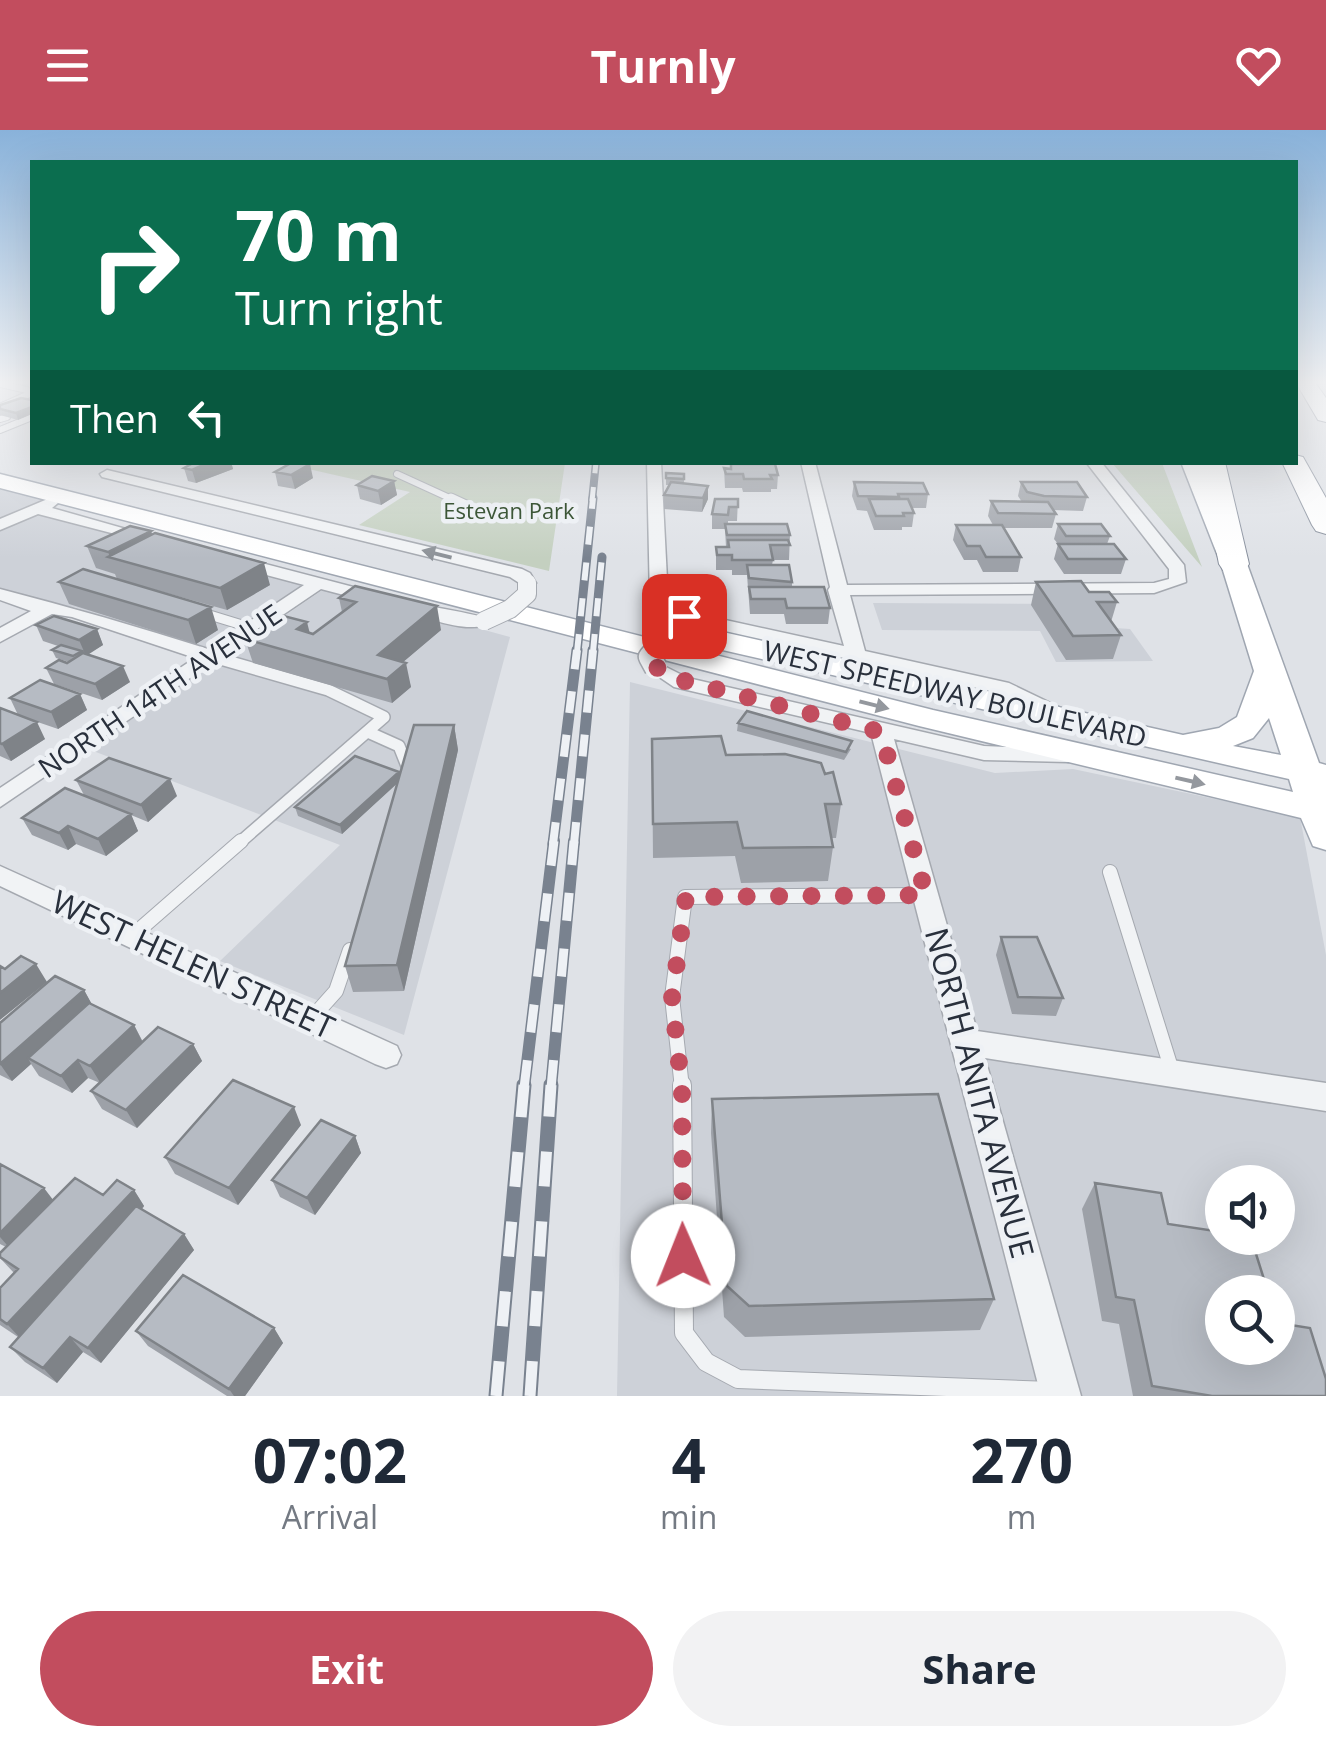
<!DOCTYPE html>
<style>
body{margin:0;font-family:"Open Sans",sans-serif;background:#f2f2f3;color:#1f2937;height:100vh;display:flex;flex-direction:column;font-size:38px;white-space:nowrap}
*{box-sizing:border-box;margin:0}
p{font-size:32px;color:#747a83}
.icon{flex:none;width:55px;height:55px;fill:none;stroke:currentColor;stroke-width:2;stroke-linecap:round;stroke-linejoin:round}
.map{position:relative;height:1266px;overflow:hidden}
.panel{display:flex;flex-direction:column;background:#fff;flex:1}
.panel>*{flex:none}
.top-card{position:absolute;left:30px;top:30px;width:1268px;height:305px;border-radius:0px;box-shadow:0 10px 40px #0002;background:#0b6e4f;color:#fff;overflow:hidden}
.fabs{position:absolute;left:1205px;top:1035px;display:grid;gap:20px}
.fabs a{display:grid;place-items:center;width:90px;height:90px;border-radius:50%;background:#fff;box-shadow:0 10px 40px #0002;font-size:50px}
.pin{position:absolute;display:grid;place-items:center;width:85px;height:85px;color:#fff;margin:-42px;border-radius:20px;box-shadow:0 5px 15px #0006}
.me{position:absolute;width:110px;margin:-55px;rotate:359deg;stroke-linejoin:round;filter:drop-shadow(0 0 8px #0008)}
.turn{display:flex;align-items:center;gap:35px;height:210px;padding:0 40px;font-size:45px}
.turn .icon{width:130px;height:130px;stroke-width:2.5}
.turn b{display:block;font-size:70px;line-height:85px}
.then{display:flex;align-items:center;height:95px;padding:0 40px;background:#0003;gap:20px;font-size:38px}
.eta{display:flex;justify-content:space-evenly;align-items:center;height:170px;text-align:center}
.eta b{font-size:60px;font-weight:700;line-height:70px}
.action{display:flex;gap:20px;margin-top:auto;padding:20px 40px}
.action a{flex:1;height:115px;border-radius:60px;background:#c24d5e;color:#fff;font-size:40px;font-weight:700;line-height:115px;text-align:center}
.action a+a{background:#f2f2f3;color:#1f2937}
header{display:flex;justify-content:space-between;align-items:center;height:130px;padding:0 40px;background:#c24d5e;color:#fff;font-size:45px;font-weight:700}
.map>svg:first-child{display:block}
.built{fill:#cdd1d8;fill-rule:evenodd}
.green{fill:#c4d0c0}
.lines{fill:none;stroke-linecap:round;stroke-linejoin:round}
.service-far4-casing{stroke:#a5a9b0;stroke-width:8}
.service-far3-casing{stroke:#a5a9b0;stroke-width:11}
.service-far2-casing{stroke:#a5a9b0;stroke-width:14}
.service-far1-casing{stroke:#a5a9b0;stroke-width:16}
.service-casing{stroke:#a5a9b0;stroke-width:20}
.minor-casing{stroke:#a5a9b0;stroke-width:3}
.primary-casing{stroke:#9fa6b1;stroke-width:3}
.motorway-casing{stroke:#878f9c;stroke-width:2}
.service-far4{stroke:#f1f3f5;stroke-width:6}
.service-far3{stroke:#f1f3f5;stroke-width:9}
.service-far2{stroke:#f1f3f5;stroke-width:11}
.service-far1{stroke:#f1f3f5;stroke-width:14}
.service{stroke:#f1f3f5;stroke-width:18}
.minor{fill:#f1f3f5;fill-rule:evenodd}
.primary{fill:#fff;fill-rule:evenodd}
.motorway{fill:#fff;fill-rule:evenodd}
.rail-far4-casing{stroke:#79828f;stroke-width:8}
.rail-far3-casing{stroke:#79828f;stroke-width:9}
.rail-far2-casing{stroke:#79828f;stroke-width:11}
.rail-far1-casing{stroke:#79828f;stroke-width:12}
.rail-casing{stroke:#79828f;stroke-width:15}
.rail-far4{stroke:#eef1f5;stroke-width:5;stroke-dasharray:14;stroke-linecap:butt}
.rail-far3{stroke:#eef1f5;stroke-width:6;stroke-dasharray:18;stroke-linecap:butt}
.rail-far2{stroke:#eef1f5;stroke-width:8;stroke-dasharray:22;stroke-linecap:butt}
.rail-far1{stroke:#eef1f5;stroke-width:9;stroke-dasharray:28;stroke-linecap:butt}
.rail{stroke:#eef1f5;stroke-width:11;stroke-dasharray:35;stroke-linecap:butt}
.minor-bridge-far1-casing{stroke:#a5a9b0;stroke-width:20;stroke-linecap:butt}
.minor-bridge-casing{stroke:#a5a9b0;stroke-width:25;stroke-linecap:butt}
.minor-bridge-far1{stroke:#f1f3f5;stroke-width:18}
.minor-bridge{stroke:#f1f3f5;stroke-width:22}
.wall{fill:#9da1a8}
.shaded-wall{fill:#7f8388}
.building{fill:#b6bbc3;stroke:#7f8388;stroke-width:2.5}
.oneway{fill:#8d9298}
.oneway2{fill:#94989e}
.route{stroke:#c24d5e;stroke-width:18;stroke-dasharray:0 32.4}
.labels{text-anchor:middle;stroke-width:9;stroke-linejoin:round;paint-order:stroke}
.far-park-label{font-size:22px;fill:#3d5738;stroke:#eef1f5}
.street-label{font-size:28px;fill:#29303c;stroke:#eef1f5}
.near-street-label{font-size:32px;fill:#29303c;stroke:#eef1f5}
</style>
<header><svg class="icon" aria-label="menu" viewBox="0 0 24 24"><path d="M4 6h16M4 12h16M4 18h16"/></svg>Turnly<svg class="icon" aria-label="heart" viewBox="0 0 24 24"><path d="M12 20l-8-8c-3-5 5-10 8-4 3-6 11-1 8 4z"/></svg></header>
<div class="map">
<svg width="1326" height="1266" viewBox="0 0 1326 1266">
<rect width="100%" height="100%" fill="#dfe2e7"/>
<path class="built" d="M0,356L48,368L27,378L313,453L208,523L75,477L50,475L0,460Z
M327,457L510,507L404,905L220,831L340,715L88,619Z
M873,473L1101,474L1115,498L1130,499L1153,531L1056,532L1040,501L882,500Z
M630,552L995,643L1073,639L1300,687L1326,825V1266H617ZM1222,1052H1278V1108H1222ZM1222,1162H1278V1218H1222Z"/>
<path class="green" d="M302,332L565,333L549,441L359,395L410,362L295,336Z
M1112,333H1162L1202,437Z"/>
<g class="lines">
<g class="service-far4-casing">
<path id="service-far4" d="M0,254L27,260L29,264L0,277
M0,289L7,287
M0,300L32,287
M397,344L456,371"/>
</g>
<g class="service-far3-casing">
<path id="service-far3" d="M451,368L481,382
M203,483L252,498"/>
</g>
<g class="service-far2-casing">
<path id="service-far2" d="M210,526L328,560L384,587L238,714
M370,603L399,616L407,636"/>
</g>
<g class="service-far1-casing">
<path id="service-far1" d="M1110,742L1173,944
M131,807L241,711
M311,889L336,861L350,820
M682,958L672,867L685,767L926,765"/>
</g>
<g class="service-casing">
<path id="service" d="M682,955L684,1203L706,1232L738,1249L1051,1261"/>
</g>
<g class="minor-casing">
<path id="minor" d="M647,332H661L668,469L689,482L844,516L828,460L830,457L801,332H815L847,455L1154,453L1169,449V439L1086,332H1101L1184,435L1186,452L1154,463L850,465L865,521L1009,553L1065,580L1069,584L1058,590L995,562L676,490L650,471Z
M107,340L522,439L530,443L536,453L527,458L510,447L102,347L100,344Z
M50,368L58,373L52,378L154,407L146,412L38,384L0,400V389Z
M235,426L384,465L387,469L378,474L321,459L0,677V658L195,528L72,487L52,484L0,512V498L31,481L0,470V459C70,477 139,497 208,519L304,455L229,435V427Z
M409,472C425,476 486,485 493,491C472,507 427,487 403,481L400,477Z
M656,532L688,548L984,616L1076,620L1079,625L1076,630L1068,632L984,630L894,609L977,901L1326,953V981L985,928L1081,1266H1041L871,603L674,557L646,538L649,534Z
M0,736L397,916L401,925L397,934L386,938L375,934L0,756Z"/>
</g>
<g class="primary-casing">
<path id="primary" d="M1181,332H1203L1247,434L1319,633L1326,635V720L1313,716L1301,688L919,596L0,358V344L933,580L1293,662L1289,649L683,511L673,508L668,502L673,496L683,493L1183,605L1219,598L1237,587L1254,541L1221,434ZM1269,588L1281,625L1233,616L1253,608Z"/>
</g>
<g class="motorway-casing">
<path id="motorway" d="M1295,251H1314L1326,268V292L1318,290Z
M1295,325L1303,327L1326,368V404L1316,401L1312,395L1282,332H1295Z
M1199,332H1225L1249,434L1245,440H1223L1219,434Z"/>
</g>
<use href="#service-far4" class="service-far4"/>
<use href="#service-far3" class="service-far3"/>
<use href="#service-far2" class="service-far2"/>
<use href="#service-far1" class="service-far1"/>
<use href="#service" class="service"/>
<use href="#minor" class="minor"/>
<use href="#primary" class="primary"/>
<use href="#motorway" class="motorway"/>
<g class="rail-far4-casing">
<path id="rail-far4" d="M592,371L596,332"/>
</g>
<g class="rail-far3-casing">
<path id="rail-far3" d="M577,522L593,368
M593,522L602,427"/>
</g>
<g class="rail-far2-casing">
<path id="rail-far2" d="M553,714L577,520
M574,714L593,520"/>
</g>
<g class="rail-far1-casing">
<path id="rail-far1" d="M524,958L554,711
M551,958L574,711"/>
</g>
<g class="rail-casing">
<path id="rail" d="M496,1266L524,955
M530,1266L551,955"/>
</g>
<use href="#rail-far4" class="rail-far4"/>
<use href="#rail-far3" class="rail-far3"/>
<use href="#rail-far2" class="rail-far2"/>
<use href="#rail-far1" class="rail-far1"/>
<use href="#rail" class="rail"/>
<g class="minor-bridge-far1-casing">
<path id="minor-bridge-far1" d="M484,491L510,479L527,464V453
M654,522L679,491"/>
</g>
<g class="minor-bridge-casing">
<path id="minor-bridge" d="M656,538L650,527L656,520"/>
</g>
<use href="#minor-bridge-far1" class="minor-bridge-far1"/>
<use href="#minor-bridge" class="minor-bridge"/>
</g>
<path class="wall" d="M32,270L18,290L0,285V275Z
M194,332H231L233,339L196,353L188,351L184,338Z
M724,338L778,345L777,359H771V362H743L742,358H725Z
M275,342L313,348L295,359L278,356Z
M666,343L684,344V353L708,369L702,382L664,379V365L669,355H666Z
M394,351L397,365L381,375L360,369L357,355Z
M854,352L928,364L926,378H912L914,383L912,397H902V400H874L867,381L857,380L852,366Z
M1021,352L1087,367L1083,381L1053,380L1056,384L1052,398H1004L1021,427L1018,442H983L977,430H964L953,410L956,395H993L988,386L991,371L1022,372L1018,366Z
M738,369L737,391H728V394L790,405L789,430H773L772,435L792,452V457L830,478L828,494H786L784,484H750L747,445H732V440H716V417H726L725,399H712V384Z
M1058,394L1110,406L1107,414L1126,429L1121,444H1064L1054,429L1058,414L1054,409Z
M151,401L152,404L270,455L227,480L117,449L115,444L96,438L87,416Z
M59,452L218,500L196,514L69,474Z
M1036,452L1089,462L1117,472L1111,492L1121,505L1113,529L1066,530L1031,475Z
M355,456L441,500L403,532L411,557L392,573L253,533L245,509L309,502L313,504L342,482L339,468Z
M36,495L97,499L103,515L87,524L130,552L102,570L54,554L46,538L69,532L56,528L52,520L58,516L43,511Z
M80,564L87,580L58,599L23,587L45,609L11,631L0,626V578L18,585L10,568Z
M738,593L851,619L844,630L737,601Z
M454,595L458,620L404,861L353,862L345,836L397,653L342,704L298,686L295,677L400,645Z
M652,609L825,644L841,674L836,708H831L833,717L828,751L741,753L735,726L653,728Z
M76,650L177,666L148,692L131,685L138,701L106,726L76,714L68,720L32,705L22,688L84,665Z
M1001,807L1063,868L1056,886L1012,884L996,825Z
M84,860L92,875L134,895L143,912L193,914L202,931L137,998L102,979L91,961L100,953L88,948L72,963L39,946L31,934L12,951L0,945V893Z
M712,969L994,1169L980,1200L745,1207L724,1187L711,1003Z
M301,995L238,1075L175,1044L165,1027Z
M355,1006L361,1023L315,1085L280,1067L272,1050Z
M0,1034L53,1070L134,1060L144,1076L142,1080L184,1104L194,1120L101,1233L83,1222L57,1253L25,1232L10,1217L18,1207L0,1195V1158L14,1143L0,1128V1123L6,1117L0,1114Z
M1095,1053L1168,1094L1222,1162L1326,1266H1133L1119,1194L1102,1191L1082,1079Z
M274,1198L283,1213L245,1266H227L148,1216L136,1201Z"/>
<path class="shaded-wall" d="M32,277V284L18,290L16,283Z
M210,332H231L233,339L196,353L192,340Z
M310,334L313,348L295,359L291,345Z
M394,351L397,365L381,375L378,361Z
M708,356V369L702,382L703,368Z
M151,401L158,422L110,427L108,422Z
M264,433L270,455L227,480L220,458Z
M437,476L441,500L383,549L378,525Z
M211,477L218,500L196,514L188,490Z
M307,492L313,516L297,499Z
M97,499L103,515L86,526L79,510Z
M406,533L411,557L392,573L387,549Z
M123,536L130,552L102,570L95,554Z
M80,564L87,580L58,599L51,582Z
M37,592L45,609L11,631L2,614Z
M454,595L458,620L404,861L397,835Z
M399,642L401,650L342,704L340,695Z
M170,649L177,666L148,692L141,675Z
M131,684L138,701L106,726L98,709Z
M68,696L76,714L68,720L59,703Z
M36,834L47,852L0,890V863Z
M84,860L94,878L28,928L31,934L12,951L0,934Z
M134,895L143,913L101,954L90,936Z
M193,914L202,931L137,998L126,980Z
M78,930L88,948L72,963L61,946Z
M294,977L301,995L238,1075L229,1058Z
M355,1006L361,1023L315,1085L307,1068Z
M44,1058L57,1075L13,1122L0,1107V1103Z
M134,1060L144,1076L22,1210L7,1194Z
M184,1104L194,1120L101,1233L88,1218Z
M274,1198L283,1213L245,1266H234L229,1259Z
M70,1207L83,1222L57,1253L43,1238Z"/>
<path class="building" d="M21,268L32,270V277L16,283L0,279V275Z
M195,332H210L192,340L184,338Z
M293,332L310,334L291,345L275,342Z
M731,334H775L778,345H770L772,349H744L743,344H726L724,338L731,339Z
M666,343L684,344V349L666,348Z
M372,346L394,351L378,361L357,355Z
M671,352L708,356L703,368L664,365Z
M854,352L923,353L928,364H898L899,367L858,366Z
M1021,352H1077L1087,367L1044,366L1027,362Z
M715,369H738V377H729L728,385L712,384Z
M869,369H908L914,383H903L904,386H876Z
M991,371L1048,372L1056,384L998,383Z
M725,394H787L790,405H727Z
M1058,394H1101L1110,406H1066Z
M956,395H1002L1021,427H986L980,416H967Z
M130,396L151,401L108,422L87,416Z
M155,403L264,433L220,458L108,427Z
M728,410H788L790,415H770L773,430H732V425H717L716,417H729Z
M1058,414H1114L1126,429H1068Z
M747,435H789L792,452L749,448Z
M83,439L211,477L188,490L59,452Z
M1081,451L1089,462H1109L1117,472H1097L1121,505L1073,506L1036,452Z
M355,456L437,476L378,525L406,533L387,549L245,509L280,485L307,492L297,499L313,504L356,472L339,468Z
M749,457H824L830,478H787L785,469H751Z
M54,486L97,499L79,510L36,495Z
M61,515L82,521L73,526L52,520Z
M83,523L123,536L95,554L46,538L59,530L67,533Z
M40,550L80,564L51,582L10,568Z
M0,578L37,592L2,614L0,613Z
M747,581L852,611L846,622L738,593Z
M414,595H454L397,835L345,836Z
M721,606L726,625L785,624L821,633L825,644L833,642L841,674H825L833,717L743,718L737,692L653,694L652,609Z
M355,626L399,642L340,695L295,677Z
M109,628L170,649L141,675L76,650Z
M65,658L131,684L98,709L68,696L59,703L22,688Z
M1001,807H1037L1063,868L1018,867Z
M21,826L36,834L0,863V836L5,839Z
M55,846L84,860L0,934V893Z
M89,873L134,895L90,936L78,930L61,946L28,928Z
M158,897L193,914L126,980L91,961Z
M233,950L294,977L229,1058L165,1027Z
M938,964L994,1169L749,1176L727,1156L712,969Z
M321,990L355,1006L307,1068L272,1050Z
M0,1034L44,1058L0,1103Z
M75,1048L103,1065L117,1050L134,1060L7,1194L0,1189V1158L18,1139L0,1127V1123Z
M1095,1053L1161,1063L1168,1094L1222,1102V1108H1251L1268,1162H1222V1218H1278V1193L1310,1198L1326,1249V1266H1212L1152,1256L1134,1170L1116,1167Z
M136,1076L184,1104L88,1218L70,1207L43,1238L10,1217Z
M183,1145L274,1198L229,1259L136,1201Z"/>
<defs><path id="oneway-solid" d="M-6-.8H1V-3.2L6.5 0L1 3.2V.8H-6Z" transform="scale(2.5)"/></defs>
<use class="oneway" href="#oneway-solid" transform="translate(437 424) rotate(-166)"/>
<g class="oneway2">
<use href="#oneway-solid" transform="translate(874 575) rotate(14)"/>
<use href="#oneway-solid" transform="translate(1190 651) rotate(13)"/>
</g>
<linearGradient id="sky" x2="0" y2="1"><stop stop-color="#89b2da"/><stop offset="0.59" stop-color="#f1f2f4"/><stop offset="1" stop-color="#f1f2f4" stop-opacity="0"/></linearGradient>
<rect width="1326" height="428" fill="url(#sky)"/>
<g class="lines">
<path class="route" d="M683,1126L682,960L672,868L686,767L926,765L881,602L662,545L650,526L684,486"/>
</g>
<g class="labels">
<g class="far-park-label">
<text x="509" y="389">Estevan Park</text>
</g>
<g class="street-label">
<text transform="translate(160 561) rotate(-34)" y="10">NORTH 14TH AVENUE</text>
<text transform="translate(955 564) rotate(13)" y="10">WEST SPEEDWAY BOULEVARD</text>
</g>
<g class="near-street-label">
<text transform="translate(193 835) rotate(25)" y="11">WEST HELEN STREET</text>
<text transform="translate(979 963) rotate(75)" y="11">NORTH ANITA AVENUE</text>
</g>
</g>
</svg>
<div class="fabs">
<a><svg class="icon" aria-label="sound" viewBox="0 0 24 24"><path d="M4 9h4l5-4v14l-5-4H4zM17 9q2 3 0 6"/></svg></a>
<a><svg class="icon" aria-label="search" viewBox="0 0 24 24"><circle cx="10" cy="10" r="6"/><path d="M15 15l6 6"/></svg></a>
</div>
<div class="pin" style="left:684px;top:486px;background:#d93025"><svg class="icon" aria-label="arrive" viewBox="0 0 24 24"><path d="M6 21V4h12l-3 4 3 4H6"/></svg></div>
<svg class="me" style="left:683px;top:1126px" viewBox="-20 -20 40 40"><circle r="19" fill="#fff"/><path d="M0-13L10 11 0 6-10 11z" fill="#c24d5e"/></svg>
<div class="top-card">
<div class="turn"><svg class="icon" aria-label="right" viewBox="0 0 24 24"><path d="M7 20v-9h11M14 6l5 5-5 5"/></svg><div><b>70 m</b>Turn right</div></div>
<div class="then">Then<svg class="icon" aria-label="left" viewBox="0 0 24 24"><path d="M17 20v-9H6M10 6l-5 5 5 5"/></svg></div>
</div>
</div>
<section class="panel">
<div class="eta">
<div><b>07:02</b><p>Arrival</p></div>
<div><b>4</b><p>min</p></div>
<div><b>270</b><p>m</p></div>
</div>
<div class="action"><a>Exit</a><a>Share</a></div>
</section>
